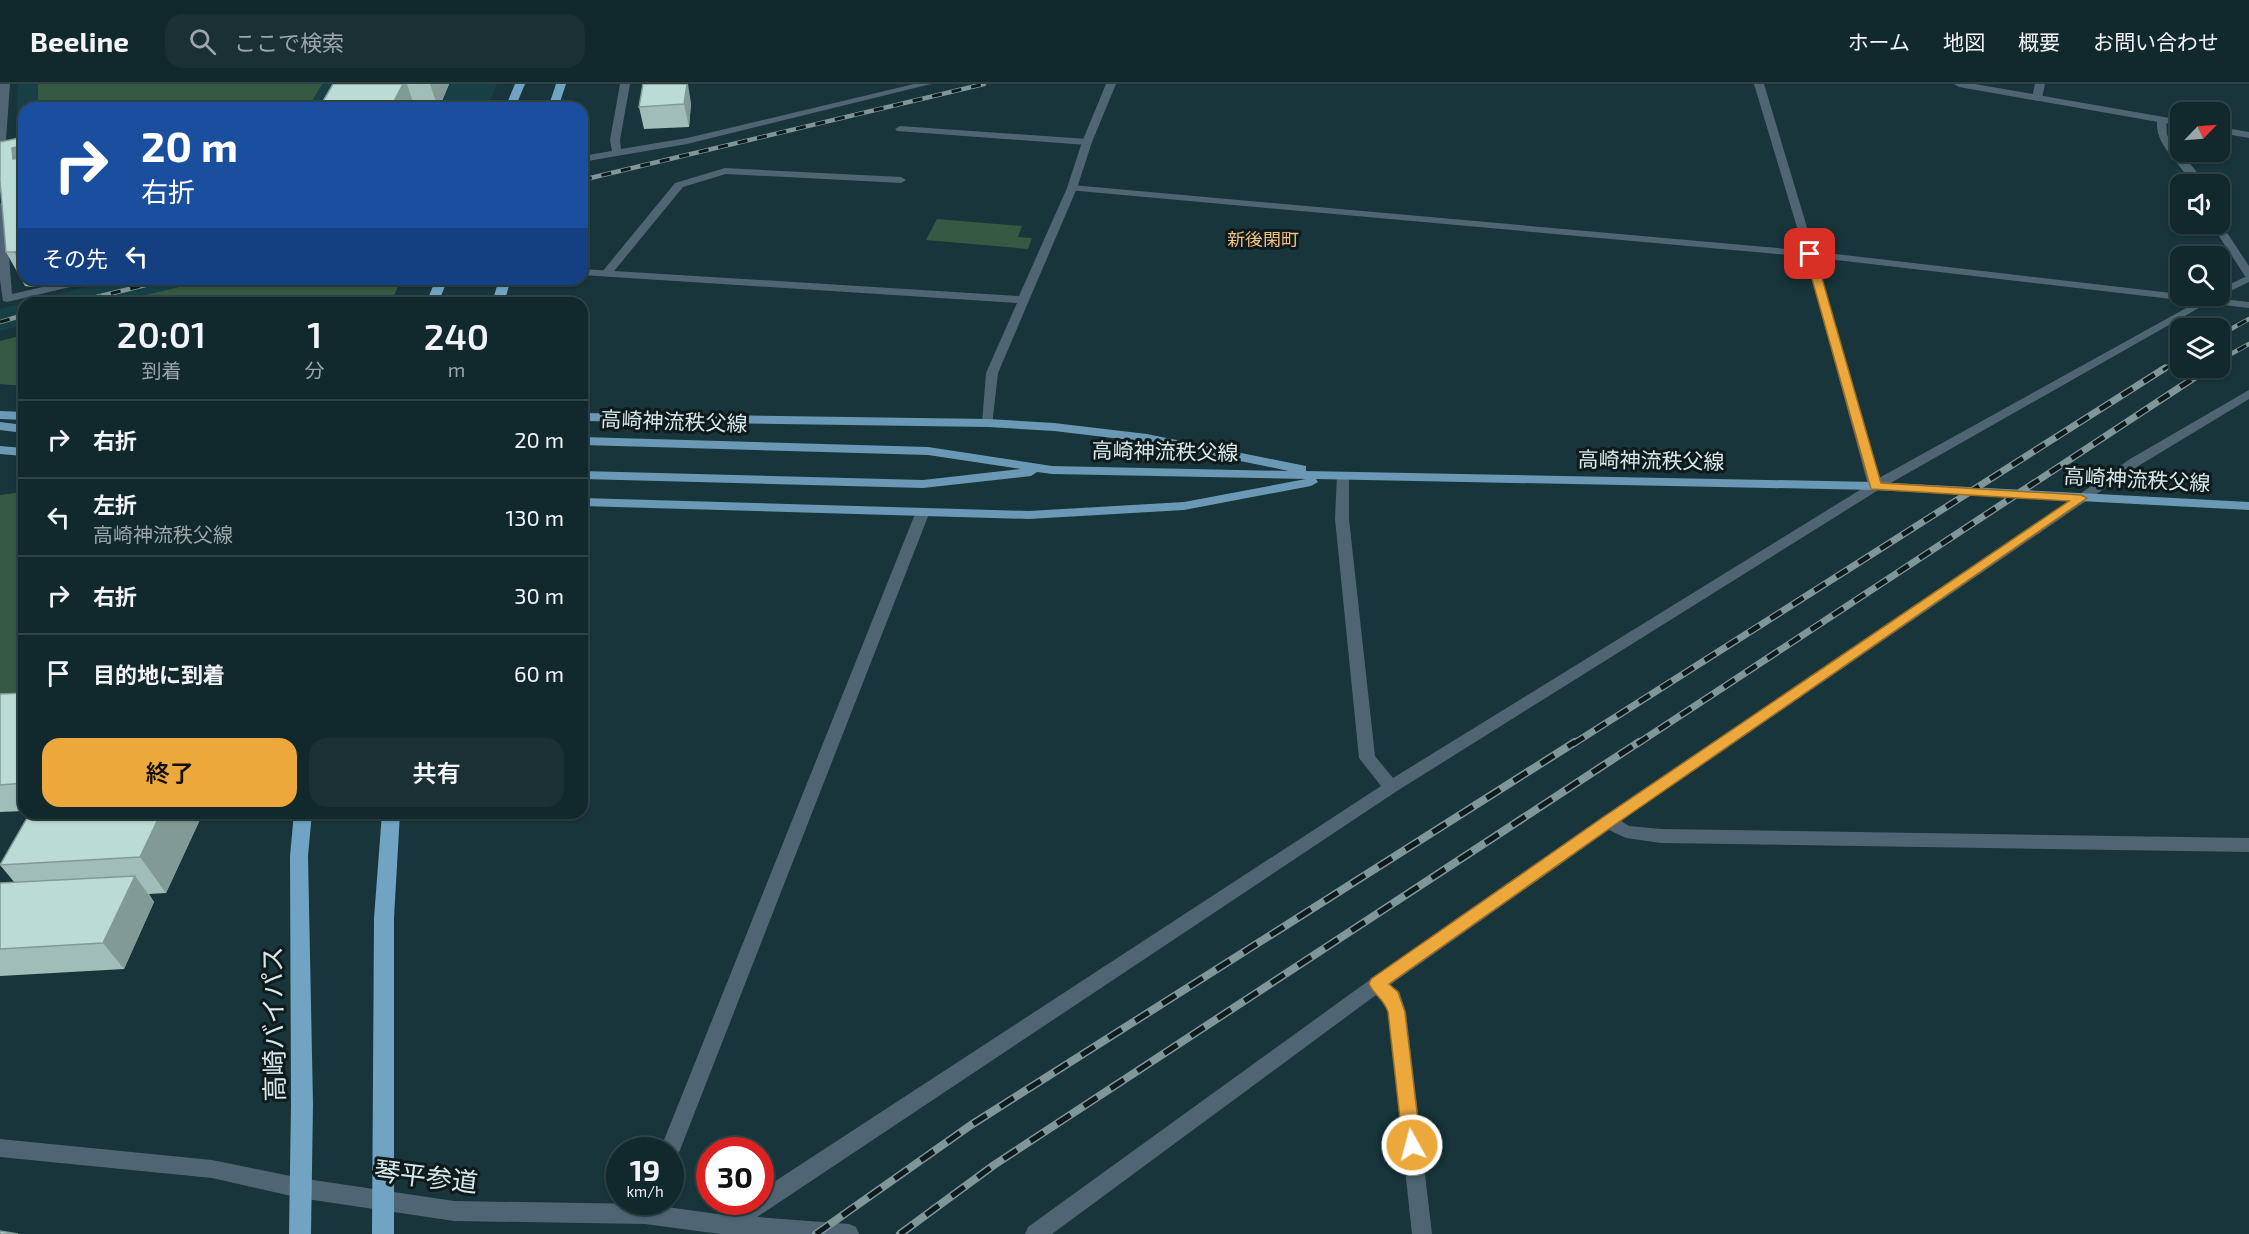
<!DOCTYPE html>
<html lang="ja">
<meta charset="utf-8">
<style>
body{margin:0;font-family:"Exo 2","Noto Sans JP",sans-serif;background:#1a3034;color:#f1f3f6;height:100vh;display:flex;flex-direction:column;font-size:22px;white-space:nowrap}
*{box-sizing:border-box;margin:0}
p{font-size:20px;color:#9ca6a9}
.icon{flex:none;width:33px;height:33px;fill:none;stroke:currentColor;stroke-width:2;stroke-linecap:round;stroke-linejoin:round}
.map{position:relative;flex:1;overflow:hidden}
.details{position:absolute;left:18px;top:213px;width:570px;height:522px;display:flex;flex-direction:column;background:#11282c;border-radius:18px;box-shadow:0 2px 4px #0004,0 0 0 2px #304448}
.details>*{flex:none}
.hud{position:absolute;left:18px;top:18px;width:570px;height:183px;border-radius:18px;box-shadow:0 2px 4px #0004,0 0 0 2px #304448;background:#1a4fa0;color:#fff;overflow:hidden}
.needle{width:39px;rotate:65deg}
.controls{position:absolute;left:2170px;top:18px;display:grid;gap:12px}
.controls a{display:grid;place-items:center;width:60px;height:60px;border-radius:12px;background:#11282c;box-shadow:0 2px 4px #0004,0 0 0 2px #304448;font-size:30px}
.speed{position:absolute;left:606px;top:1053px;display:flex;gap:12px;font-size:30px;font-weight:700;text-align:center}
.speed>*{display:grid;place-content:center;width:78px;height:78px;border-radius:50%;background:#11282c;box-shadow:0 2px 4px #0004,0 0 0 2px #304448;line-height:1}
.speed small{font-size:15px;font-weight:400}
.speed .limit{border:9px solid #d22;background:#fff;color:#111}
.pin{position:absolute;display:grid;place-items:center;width:51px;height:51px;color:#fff;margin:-26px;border-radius:12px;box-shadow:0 3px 9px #0006}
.me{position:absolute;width:66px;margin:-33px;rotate:353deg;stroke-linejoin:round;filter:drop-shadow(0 0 4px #0008)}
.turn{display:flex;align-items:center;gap:21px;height:126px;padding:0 24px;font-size:27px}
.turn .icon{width:78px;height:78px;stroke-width:2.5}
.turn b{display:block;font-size:42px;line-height:51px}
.then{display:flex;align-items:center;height:57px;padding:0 24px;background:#0003;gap:12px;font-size:22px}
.eta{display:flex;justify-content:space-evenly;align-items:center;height:102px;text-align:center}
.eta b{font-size:36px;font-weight:600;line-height:42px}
.cta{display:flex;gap:12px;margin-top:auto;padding:12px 24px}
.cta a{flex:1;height:69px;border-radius:18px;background:#eda83b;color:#111;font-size:24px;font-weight:600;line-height:69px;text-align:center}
.cta a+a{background:#1a3034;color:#f1f3f6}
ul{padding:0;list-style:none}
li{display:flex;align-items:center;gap:18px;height:78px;padding:0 24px;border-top:2px solid #304448}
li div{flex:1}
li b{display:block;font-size:22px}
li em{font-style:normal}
header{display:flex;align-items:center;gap:36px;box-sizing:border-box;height:84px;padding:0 30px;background:#11282c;border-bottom:2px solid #304448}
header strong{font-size:28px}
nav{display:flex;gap:33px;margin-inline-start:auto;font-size:21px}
.search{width:420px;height:54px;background:#1a3034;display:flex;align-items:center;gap:15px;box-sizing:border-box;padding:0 21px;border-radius:18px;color:#9ca6a9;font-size:22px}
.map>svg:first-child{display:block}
.built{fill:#164046}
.green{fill:#355942}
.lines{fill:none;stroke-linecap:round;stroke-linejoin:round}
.service{fill:#4f6573;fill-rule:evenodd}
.minor{fill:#4f6573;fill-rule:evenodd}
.primary{fill:#6b99b5;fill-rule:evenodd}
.trunk{fill:#70a4c2;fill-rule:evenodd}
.rail-far2-casing{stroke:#80979a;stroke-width:4.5}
.rail-far1-casing{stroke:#80979a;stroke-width:7}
.rail-casing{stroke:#80979a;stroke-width:8}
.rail-far2{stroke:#0e1a1c;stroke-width:3;stroke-dasharray:10;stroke-linecap:butt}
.rail-far1{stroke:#0e1a1c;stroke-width:4.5;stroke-dasharray:13;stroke-linecap:butt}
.rail{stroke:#0e1a1c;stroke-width:5;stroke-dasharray:16;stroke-linecap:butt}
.wall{fill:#a0bdb7}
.shaded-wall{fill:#829a95}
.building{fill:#badcd5;stroke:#829a95;stroke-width:1.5}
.route{fill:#eda83b;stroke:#9a6d26;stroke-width:1.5}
.labels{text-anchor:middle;stroke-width:6;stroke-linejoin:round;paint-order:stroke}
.far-neighbourhood-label{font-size:18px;fill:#f1c17f;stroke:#0e1a1c}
.street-label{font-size:21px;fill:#d7e8ea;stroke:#0e1a1c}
.near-street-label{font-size:26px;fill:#d7e8ea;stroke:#0e1a1c}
</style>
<header>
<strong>Beeline</strong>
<div class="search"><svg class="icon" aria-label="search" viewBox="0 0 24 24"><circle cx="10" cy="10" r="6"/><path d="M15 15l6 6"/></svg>ここで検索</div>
<nav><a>ホーム</a><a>地図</a><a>概要</a><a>お問い合わせ</a></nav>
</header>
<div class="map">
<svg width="2249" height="1150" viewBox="0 0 2249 1150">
<rect width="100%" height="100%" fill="#17353a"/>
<path class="built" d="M18,0H497L487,24H24V193L14,91Z
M119,195H213L114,219H24V241L0,247V225Z"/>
<path class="green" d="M38,0H322L308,24H38Z
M937,135L1022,142L1018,153L1032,154L1028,165L926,156Z
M213,195H401L391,219H130L129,215Z
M24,251V302L0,300V257Z
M24,408V634L0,635V411Z"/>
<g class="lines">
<path class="service" d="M2035,0H2045L2042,14L2037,17L2032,14Z
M2158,34L2166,36L2167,51L2196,87L2202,100H2192C2182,80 2151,58 2158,34Z
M900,42L1087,55L1092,58L1087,61L897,47L895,45Z
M725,84L901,93L906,96L901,99L726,90L683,103L610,192H602V188L675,99Z
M1072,101L1810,167L2249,218V224L1810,173L1068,106L1067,104Z
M2220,138L2249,182V193L2245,192L2211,140Z
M2249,306V315L2140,381L2086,417H2076L2074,414L2130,375Z"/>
<path class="minor" d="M0,0H10L5,70L0,73Z
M620,0H630L620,56L621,65L687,54L914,0H931L687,60L582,78V72L612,67L610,56Z
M1106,0H1116L1092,58L1077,104L998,289L992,342H984L982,339L986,289L1017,219L582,191V185L1019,212L1067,104L1082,58Z
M1754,0H1764L1815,170L1879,394L2208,212H2220V205L2249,191V198L2220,212L1880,405L1397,707L757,1133L849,1140L856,1143L859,1150H720L645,1140L454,1137L300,1114L212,1094L0,1073V1055L212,1076L300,1094L454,1117L645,1120L725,1131L745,1118H760V1107L1381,702L1359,674L1335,435L1337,390L1342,389L1349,393V435L1375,672L1393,694L1868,401L1805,170Z
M1954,0H1975L2181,36V42L1959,3Z
M2220,43L2249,48V54L2220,49Z
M0,119L5,122L12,210L77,195H97L95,197L7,218L3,217L0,196Z
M2081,410L2086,411L2088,414L2086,417L1621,737L1629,742L1661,745L2249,754V768L1661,759L1626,754L1609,746L1390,901L1399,907L1406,928L1432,1150H1412L1388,928L1384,917L1376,911L1052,1150H1025L1028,1143L1371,895L1602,733Z
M922,426L929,430L680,1066L677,1073L670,1075V1066H660L915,430Z"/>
<path class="primary" d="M0,327L24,328V336L0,335Z
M582,329L988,335L1054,339L1147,350L1301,381L1306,382V387L1875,398L2249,418V426L1875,406L1316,395L1318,398L1311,402L1184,426L1029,435L582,422V414L1029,427L1184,418L1306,395L1052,390L1037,388L1031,392L923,404L582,395V387L923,396L1021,385L928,371L582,361V353L928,363L1052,382L1289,387L1147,358L1054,347L988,343L582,337Z
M0,338L24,341V349L0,346Z
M0,362L24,364V372L0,370Z"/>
<path class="trunk" d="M515,0H525L515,24H505Z
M556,0H566L558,24H548Z
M436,195H448L438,219H426Z
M499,195H511L504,219H492Z
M294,729H312L308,772L313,1020L311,1150H289L291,1020L290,772Z
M382,729H400L394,834V1150H372L374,834Z"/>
<g class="rail-far2-casing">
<path id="rail-far2" d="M582,96L984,0
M72,219L170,195
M0,238L24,231
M2220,251L2249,235
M2220,276L2249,260
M2163,286L2181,274
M2207,286L2209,284"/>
</g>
<g class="rail-far1-casing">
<path id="rail-far1" d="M1573,660L2165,284
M1637,660L2209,284"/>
</g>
<g class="rail-casing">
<path id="rail" d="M816,1150L971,1041L1575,658
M900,1150L994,1081L1639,658"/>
</g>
<use href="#rail-far2" class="rail-far2"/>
<use href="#rail-far1" class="rail-far1"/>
<use href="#rail" class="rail"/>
</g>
<path class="wall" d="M333,0H449L439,24H319Z
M691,19L689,43L644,45L639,23Z
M24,53V195H64L33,203L25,202L6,168Z
M24,609V727L0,728V610Z
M203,729L166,809L149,810L154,818L124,885L0,892V799H15L0,781Z"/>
<path class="shaded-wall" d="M403,0H407L415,24H393L392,21Z
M430,0H449L439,24H438Z
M687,0H688L691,19L689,43L684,20Z
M24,61V151L12,64Z
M24,166V186L14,168Z
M29,195H64L33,203Z
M161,729H203L166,809L140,773Z
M135,792L154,818L124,885L103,859Z"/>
<path class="building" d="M333,0H403L392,21L344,24H319Z
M643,0H687L684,20L639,23Z
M24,53V61L12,64L13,75L24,73V91L17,93L24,151V166L14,168H6L0,97V58Z
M24,609V699L0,701V610Z
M30,729H161L140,773L0,781Z
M135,792L103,859L0,865V799Z
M0,1147L18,1150H0Z"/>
<path class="route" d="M1810,167L1815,170L1881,399L2081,411L2087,414L1613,742L1389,900L1398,908L1405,928L1421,1061L1418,1067L1412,1069L1405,1067L1403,1061L1388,928C1384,915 1374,911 1369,900L1371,895L1602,734L2069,417L1871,405L1805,170Z"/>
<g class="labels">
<g class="far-neighbourhood-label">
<text x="1263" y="162">新後閑町</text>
</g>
<g class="street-label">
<text transform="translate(674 338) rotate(2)" y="7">高崎神流秩父線</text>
<text transform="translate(1165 368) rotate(1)" y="7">高崎神流秩父線</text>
<text transform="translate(1651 377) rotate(1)" y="7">高崎神流秩父線</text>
<text transform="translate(2137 396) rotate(3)" y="7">高崎神流秩父線</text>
</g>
<g class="near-street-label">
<text transform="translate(274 940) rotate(-91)" y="9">高崎バイパス</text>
<text transform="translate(426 1093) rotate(7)" y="9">琴平参道</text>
</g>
</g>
</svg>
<div class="controls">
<a><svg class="needle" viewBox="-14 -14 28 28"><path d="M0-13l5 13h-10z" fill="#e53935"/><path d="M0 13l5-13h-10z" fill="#9ca6a9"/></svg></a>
<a><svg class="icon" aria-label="sound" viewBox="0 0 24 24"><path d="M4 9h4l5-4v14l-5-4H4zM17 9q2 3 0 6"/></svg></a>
<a><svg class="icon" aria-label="search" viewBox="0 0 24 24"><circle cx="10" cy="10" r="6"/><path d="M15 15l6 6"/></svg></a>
<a><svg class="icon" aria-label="layers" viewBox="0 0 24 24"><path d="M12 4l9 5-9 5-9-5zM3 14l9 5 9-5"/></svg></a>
</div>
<div class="speed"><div>19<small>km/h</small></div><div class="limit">30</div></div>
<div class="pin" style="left:1810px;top:170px;background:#d93025"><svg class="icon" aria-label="arrive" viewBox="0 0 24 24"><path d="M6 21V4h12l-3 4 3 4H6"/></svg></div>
<svg class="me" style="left:1412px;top:1061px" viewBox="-20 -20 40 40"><circle r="17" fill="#eda83b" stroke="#fff" stroke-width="3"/><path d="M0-11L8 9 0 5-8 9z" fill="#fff"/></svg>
<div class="hud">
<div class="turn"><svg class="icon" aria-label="right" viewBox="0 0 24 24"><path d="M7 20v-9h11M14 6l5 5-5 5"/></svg><div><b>20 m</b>右折</div></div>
<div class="then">その先<svg class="icon" aria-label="left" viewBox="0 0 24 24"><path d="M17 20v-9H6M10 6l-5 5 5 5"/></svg></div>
</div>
<section class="details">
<div class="eta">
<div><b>20:01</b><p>到着</p></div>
<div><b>1</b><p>分</p></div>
<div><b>240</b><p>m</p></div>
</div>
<ul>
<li><svg class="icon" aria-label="right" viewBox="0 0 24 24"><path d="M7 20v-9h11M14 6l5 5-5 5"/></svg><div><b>右折</b></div><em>20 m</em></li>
<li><svg class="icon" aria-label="left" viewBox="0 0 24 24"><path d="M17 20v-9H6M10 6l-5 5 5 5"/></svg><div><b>左折</b><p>高崎神流秩父線</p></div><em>130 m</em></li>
<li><svg class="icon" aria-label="right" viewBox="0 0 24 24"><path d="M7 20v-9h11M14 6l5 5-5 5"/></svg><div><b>右折</b></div><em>30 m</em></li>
<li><svg class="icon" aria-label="arrive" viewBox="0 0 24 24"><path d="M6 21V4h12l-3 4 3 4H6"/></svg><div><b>目的地に到着</b></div><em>60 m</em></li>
</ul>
<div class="cta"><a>終了</a><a>共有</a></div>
</section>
</div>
